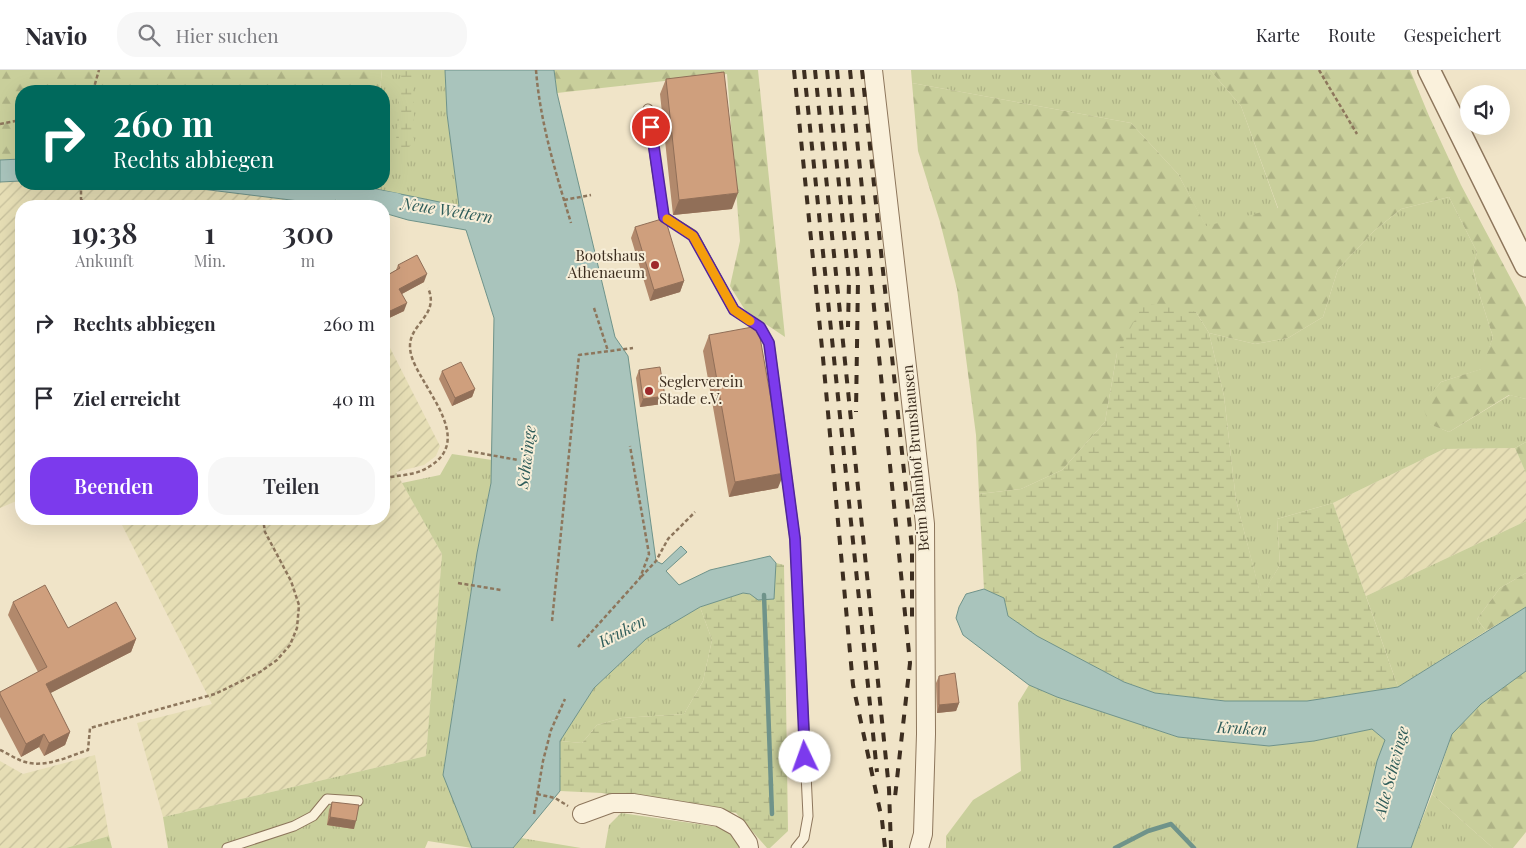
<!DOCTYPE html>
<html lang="de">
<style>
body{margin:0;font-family:"Playfair Display",serif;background:#f7f7f7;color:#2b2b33;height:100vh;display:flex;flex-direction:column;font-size:19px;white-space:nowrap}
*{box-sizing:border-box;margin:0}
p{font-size:16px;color:#7c7c81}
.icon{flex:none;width:28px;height:28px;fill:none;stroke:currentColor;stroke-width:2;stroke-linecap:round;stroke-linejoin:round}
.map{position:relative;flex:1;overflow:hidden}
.sheet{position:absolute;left:15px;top:130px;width:375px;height:325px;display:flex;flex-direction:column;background:#fff;border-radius:20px;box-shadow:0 5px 20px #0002}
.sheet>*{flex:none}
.top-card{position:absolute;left:15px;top:15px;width:375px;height:105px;border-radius:20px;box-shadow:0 5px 20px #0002;background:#00695c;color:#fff;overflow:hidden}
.fabs{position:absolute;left:1460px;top:15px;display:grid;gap:10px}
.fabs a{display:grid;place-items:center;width:50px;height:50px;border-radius:50%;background:#fff;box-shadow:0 5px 20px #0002;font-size:25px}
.pin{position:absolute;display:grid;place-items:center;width:42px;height:42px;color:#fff;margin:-21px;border:2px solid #fff;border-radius:50%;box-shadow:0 1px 5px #0007}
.me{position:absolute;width:55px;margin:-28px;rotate:357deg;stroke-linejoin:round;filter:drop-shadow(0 0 4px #0008)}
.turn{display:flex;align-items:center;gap:18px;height:105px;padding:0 15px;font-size:22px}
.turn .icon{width:65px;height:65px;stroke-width:2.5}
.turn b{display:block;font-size:35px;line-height:42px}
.eta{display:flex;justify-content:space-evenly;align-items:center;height:85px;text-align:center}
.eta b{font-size:30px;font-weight:600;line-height:35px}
.primary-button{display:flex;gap:10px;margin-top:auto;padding:10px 15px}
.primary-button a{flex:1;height:58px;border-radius:20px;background:#7c3aed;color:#fff;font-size:20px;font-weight:600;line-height:58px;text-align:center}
.primary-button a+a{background:#f7f7f7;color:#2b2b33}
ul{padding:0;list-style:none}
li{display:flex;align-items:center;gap:15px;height:75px;padding:0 15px}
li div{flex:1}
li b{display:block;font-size:19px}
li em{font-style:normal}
header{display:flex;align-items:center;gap:30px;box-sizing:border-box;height:70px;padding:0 25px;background:#fff;border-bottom:1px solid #e1e1e2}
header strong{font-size:24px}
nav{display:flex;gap:28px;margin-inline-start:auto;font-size:18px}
.search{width:350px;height:45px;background:#f7f7f7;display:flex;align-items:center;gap:12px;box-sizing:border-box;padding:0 18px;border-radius:20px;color:#7c7c81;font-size:19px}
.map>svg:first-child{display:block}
.farmland{fill:url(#farmland-furrows)}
.grass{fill:url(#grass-tufts)}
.forest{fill:url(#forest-firs)}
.wetland{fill:url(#wetland-marsh)}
.water{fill:#a9c4bc;stroke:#6f938a}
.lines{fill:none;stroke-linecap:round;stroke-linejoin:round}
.stream{stroke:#6f938a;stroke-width:4.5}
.canal{stroke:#a9c4bc;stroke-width:16}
.service-casing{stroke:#8d765c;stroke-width:11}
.minor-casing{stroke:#8d765c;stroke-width:20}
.tertiary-casing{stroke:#8d765c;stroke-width:24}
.path{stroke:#8d765c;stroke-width:2.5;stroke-dasharray:4 2.5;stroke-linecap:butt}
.service{stroke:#faf1dc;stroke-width:9}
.minor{stroke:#faf1dc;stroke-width:18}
.tertiary{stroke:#faf1dc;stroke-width:21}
.rail{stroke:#3d2e20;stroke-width:4;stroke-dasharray:9 9;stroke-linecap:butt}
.wall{fill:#b2896c}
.shaded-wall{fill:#916f58}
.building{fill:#cf9f7d;stroke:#916f58}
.route-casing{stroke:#51269a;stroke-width:12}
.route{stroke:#7c3aed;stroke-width:9}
.slow{stroke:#f59e0b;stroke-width:9}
.poi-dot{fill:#9e2a2b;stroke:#f7eed8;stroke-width:2}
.labels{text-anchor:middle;stroke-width:4;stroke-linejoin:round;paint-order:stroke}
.poi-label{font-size:15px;fill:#3d2e20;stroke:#f7eed8;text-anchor:end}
.street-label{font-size:15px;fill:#3d2e20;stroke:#f7eed8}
.water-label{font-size:16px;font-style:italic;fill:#2f5d5a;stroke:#f7eed8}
</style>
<header>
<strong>Navio</strong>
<div class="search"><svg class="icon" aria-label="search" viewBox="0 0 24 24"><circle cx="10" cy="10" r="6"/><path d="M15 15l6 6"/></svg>Hier suchen</div>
<nav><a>Karte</a><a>Route</a><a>Gespeichert</a></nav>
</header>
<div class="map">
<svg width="1526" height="778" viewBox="0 0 1526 778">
<defs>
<pattern id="farmland-furrows" width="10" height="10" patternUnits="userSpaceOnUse" patternTransform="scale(1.25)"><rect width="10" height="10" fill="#e6deb5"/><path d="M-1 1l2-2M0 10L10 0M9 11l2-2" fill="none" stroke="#c6bf9b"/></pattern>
<pattern id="grass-tufts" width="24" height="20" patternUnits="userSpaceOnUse" patternTransform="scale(1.25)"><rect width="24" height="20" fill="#c9cf9b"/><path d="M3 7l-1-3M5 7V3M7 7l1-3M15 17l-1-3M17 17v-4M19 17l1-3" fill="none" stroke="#aeb285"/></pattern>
<pattern id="forest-firs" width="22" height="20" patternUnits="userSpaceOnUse" patternTransform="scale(1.25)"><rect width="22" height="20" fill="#c9cf9b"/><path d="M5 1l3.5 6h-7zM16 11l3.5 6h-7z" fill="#aeb285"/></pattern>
<pattern id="wetland-marsh" width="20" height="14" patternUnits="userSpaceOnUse" patternTransform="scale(1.25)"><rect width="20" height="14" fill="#c9cf9b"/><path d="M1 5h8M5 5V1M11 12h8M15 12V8" fill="none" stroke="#aeb285"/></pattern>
</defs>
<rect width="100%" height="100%" fill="#f0e4c8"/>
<path class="farmland" d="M21,111V114H161L315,133L317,136H21V429L0,438V112Z
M384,266L440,376L436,386L424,395L396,402L442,484L426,686L163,747L137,653L212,634L119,449H384Z
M1515,378L1526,403V451L1366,526L1333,433L1444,379Z
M95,685L109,766L66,778H0V691L23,704Z"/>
<path class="grass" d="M382,0H445L447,44L459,137L376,119L368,114H384V21H380Z
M911,0H1210L1241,36L1278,139L1206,157L1178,104L1131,53L912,13Z
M1449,127L1477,182L1473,199L1478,220L1493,267L1482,299L1441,312L1423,334L1430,354L1449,362L1510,325L1526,329V372L1515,378L1444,379L1333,433L1277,449L1280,495L1261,527L1236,430L1224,326L1209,263L1255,274L1288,268L1323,247L1338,199L1374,161L1401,139Z
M452,384L492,390L491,413L477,483L443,704L472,778L428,771L425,778H168L163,747L426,686L442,484L402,413L440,405Z
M1526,451V503L1500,518L1477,549L1486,561L1398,617L1366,526Z
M700,537L712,570L703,611L684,644L622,648L597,655L582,673L560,671L594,618L646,569Z
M1029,615L1057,627L1178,667L1269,676L1314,671L1372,659L1385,670L1377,691L1357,778H946V766L973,730L1021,701L1018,633Z
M1432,724L1493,778H1411Z
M621,743L719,757L735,766L741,778H605L609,755Z
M109,766L112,778H66Z
M521,768L581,778H513Z"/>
<path class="forest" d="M0,0H382L380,21H21V89L0,90Z
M554,0H758L785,267L745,240L730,216L740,171L727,4L557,23Z
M1210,0H1410L1429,46L1461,115L1526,237V329L1509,325L1449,362L1429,354L1422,334L1441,312L1481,299L1493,267L1478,220L1473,198L1477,182L1449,127L1401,139L1374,161L1338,199L1323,247L1288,268L1255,274L1209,263L1196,242L1117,283L1105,352L1062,400L1021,419L979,424L976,365L957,219L940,152L918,81L912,13L1131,53L1178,104L1206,156L1278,138L1241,36Z
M1526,372V403L1515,378Z
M1526,503V537L1486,561L1477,549L1500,518Z
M1526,601V762L1513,778H1493L1432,724L1452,664L1481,634Z"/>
<path class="wetland" d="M401,0H412L414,32V72L401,85L396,71Z
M1144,233L1196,242L1209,263L1224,326L1236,430L1261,526L1280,495L1277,449L1333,433L1398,617L1307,631H1225L1155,623L1124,612L1037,566L1008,546L1004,528L984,519L979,424L1021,419L1062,400L1105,352L1117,283Z
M776,493L784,495L788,761L770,778H767L736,743L602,723L560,721V671L582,673L597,655L622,648L684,644L703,611L712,570L700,537L743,523L773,529Z"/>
<path class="water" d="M445,0H554L557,23L615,267L628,286L656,491L662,494L681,476L687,482L666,501L679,515L710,500L770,486L776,493L774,529L758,530L750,524L743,523L700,537L646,569L594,618L560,671V721L513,778H472L443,705L477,483L491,413L494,248L466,160L408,150L384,143V136H376L374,134L376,119L459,136L447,44Z
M21,89V111L0,112V90Z
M161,114H338L335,133H315Z
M984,519L1004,528L1008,546L1037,566L1124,612L1155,623L1225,631H1307L1398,617L1526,537V601L1481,634L1452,664L1411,778H1357L1377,691L1385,670L1372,659L1314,671L1269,676L1178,667L1057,627L1029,615L963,565L956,548L959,537L966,524Z"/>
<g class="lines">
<path class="stream" d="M764,525L772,744
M1115,778L1148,761L1171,754L1194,778"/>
<path class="canal" d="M287,114L396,131"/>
<g class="service-casing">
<path id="service" d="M648,39L664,147L693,165L734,240L760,257L769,273L795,469L808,746L804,768L796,778
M227,778L294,756L313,746L327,729L358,731"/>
</g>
<g class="minor-casing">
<path id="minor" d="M873,0L925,454L926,664L923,764L919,778
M582,744L612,733H633L719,747L737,757L748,773L749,778"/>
</g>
<g class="tertiary-casing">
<path id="tertiary" d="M1429,0L1526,196"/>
</g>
<path class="path" d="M536,0C540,52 556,104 571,153
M1319,0L1357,64
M93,21L99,0
M0,54L21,50
M81,114V129L86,136
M564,130L591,125
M594,238L608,281
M468,381L518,390
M384,408C395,406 411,405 421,401C470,379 440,340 422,308C417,299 410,288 410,276C410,253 440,245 428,218
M641,507L656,491L668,469L695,442
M458,513L501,520
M552,551L579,285L633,278
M578,577L640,508L649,484L630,376
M0,680C7,683 14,688 22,691C44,699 67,687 88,680L90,658L215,624L260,602L277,590L290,575L297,558L299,535L291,511L265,462L263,449
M537,724L555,728L568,736
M534,744L543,691L551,660L565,629"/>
<use href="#service" class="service"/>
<use href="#minor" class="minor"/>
<use href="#tertiary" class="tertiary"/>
<path class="rail" d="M794,0L823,288L853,615L882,750L885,778
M804,0L877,702
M815,0L889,719L891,778
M827,0L849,210L848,257
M837,0L858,209L856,342
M850,0L910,593L895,727
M862,0L912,478V550"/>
</g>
<path class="wall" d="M666,9L732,139L673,145L660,24Z
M635,157L684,211L680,222L650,231L631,168Z
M398,195L424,212L402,224L404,241L387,249L384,242V207L396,200Z
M709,265L778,418L729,427L703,281Z
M639,300L665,326L662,334L640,337L636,308Z
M442,301L475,319L472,327L452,336L439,309Z
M13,532L68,558L136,569L131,582L50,623L70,662L65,675L44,686L39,677L21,687L0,647V622L38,602L8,545Z
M939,606L959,633L956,641L937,643L936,613Z
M332,732L354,759L327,755L329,740Z"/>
<path class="shaded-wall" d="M738,123L732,139L673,145L679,130Z
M427,204L424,212L396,227L399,219Z
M684,211L680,222L650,231L654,220Z
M407,233L404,241L387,249L390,241Z
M475,319L472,327L452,336L455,328Z
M665,326L662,334L640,337L643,329Z
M784,403L778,418L729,427L735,412Z
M136,569L131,582L41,628L46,614Z
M959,633L956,641L937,643L939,635Z
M70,662L65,675L44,686L49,673Z
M44,664L39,677L21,687L26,674Z
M330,747L356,751L354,759L327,755Z"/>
<path class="building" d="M724,2L738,123L679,130L666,9Z
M665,148L684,211L654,220L635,157Z
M417,185L427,204L399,219L407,233L390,241L384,229V223L386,221L384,217V207L400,198L398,195Z
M758,256L784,403L735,412L709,265Z
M461,292L475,319L455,328L442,301Z
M660,297L665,326L643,329L639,300Z
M45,515L68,558L116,532L136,569L46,614L70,662L49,673L44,664L26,674L0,624V622L47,597L13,532Z
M955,603L959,633L939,635V606Z
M332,732L359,735L356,751L330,747Z"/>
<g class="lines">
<g class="route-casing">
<path id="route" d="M651,57L664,147L693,166L734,240L760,257L769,273L795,469L805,687"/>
</g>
<use href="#route" class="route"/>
<path class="slow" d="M667,149L693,166L734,240L750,251"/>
</g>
<g class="poi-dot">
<circle cx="655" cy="195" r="5"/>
<circle cx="649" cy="321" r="5"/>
</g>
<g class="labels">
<g class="poi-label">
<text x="645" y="191">Bootshaus<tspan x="645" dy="17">Athenaeum</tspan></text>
<text x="659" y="317" text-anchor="start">Seglerverein<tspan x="659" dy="17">Stade e.V.</tspan></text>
</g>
<g class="street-label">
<text transform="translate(916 388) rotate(-95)" y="5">Beim Bahnhof Brunshausen</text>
</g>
<g class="water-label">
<text transform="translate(447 140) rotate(9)" y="6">Neue Wettern</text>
<text transform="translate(526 387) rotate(-83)" y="6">Schwinge</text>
<text transform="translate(622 561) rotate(-27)" y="6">Kruken</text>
<text transform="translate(1242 658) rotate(3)" y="6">Kruken</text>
<text transform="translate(1391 702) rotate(-75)" y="6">Alte Schwinge</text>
</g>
</g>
</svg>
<div class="fabs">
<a><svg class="icon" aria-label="sound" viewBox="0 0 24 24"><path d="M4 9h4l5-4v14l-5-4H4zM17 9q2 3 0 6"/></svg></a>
</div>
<div class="pin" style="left:651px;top:57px;background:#d93025"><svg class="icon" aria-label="arrive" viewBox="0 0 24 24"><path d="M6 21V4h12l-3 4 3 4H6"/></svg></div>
<svg class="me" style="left:805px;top:687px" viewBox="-20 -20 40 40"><circle r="19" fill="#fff"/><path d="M0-13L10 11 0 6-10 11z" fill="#7c3aed"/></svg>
<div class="top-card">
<div class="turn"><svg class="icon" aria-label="right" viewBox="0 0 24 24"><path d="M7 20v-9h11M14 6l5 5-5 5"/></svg><div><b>260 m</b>Rechts abbiegen</div></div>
</div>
<section class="sheet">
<div class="eta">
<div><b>19:38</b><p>Ankunft</p></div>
<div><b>1</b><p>Min.</p></div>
<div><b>300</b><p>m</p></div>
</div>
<ul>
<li><svg class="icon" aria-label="right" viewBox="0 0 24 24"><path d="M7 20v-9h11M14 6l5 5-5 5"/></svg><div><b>Rechts abbiegen</b></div><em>260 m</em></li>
<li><svg class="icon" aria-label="arrive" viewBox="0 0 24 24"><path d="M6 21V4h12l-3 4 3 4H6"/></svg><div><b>Ziel erreicht</b></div><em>40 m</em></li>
</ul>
<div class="primary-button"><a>Beenden</a><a>Teilen</a></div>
</section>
</div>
